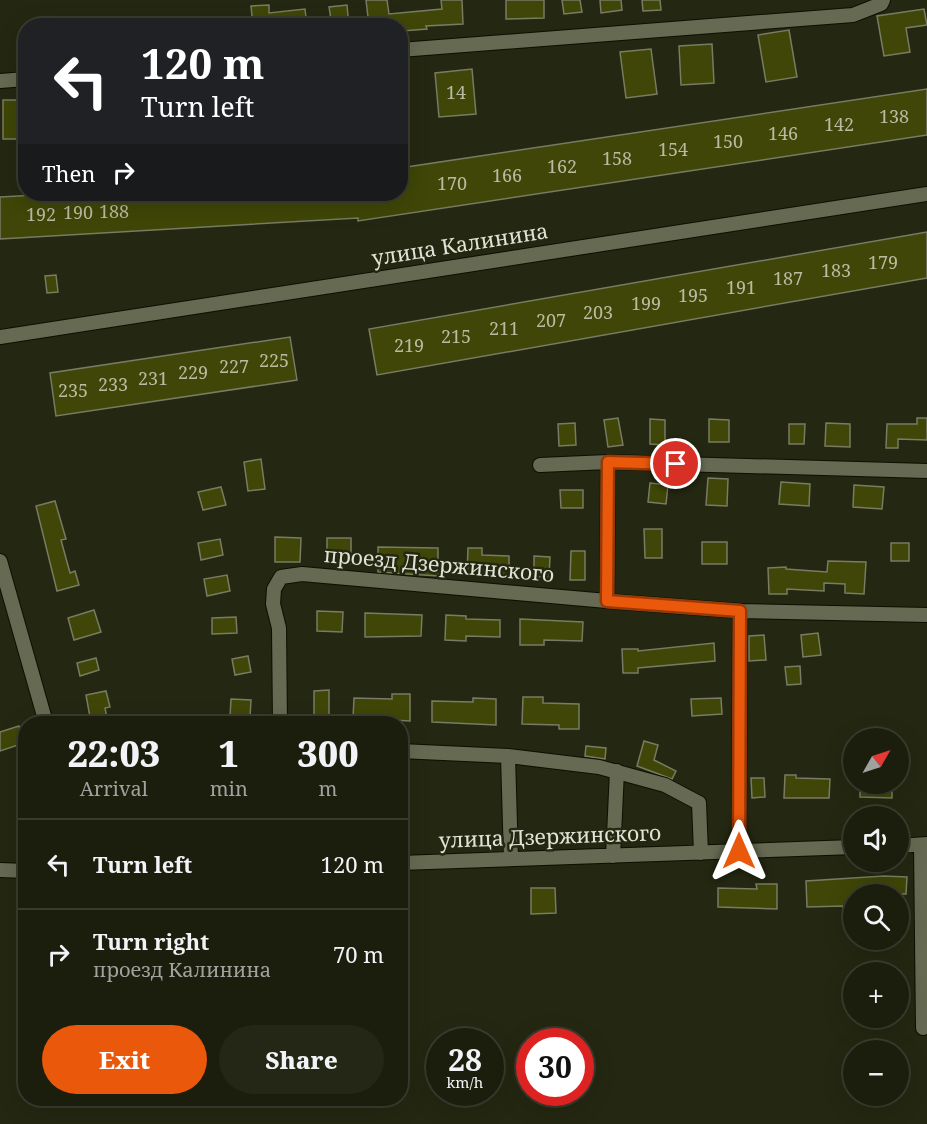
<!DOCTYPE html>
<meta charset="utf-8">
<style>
body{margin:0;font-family:"Noto Serif",serif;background:#242616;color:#f1f3f6;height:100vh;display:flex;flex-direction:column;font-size:22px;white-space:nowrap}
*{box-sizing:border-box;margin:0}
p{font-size:20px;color:#a0a29d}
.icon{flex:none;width:33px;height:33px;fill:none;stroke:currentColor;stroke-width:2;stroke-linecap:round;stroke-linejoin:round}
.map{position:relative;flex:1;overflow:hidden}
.side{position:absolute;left:18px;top:716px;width:390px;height:390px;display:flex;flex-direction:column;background:#1b1d0d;border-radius:24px;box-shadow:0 6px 24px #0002,0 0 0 2px #393b2e}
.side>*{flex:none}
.hud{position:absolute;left:18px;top:18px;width:390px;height:183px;border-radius:24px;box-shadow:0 6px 24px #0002,0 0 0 2px #393b2e;background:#202124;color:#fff;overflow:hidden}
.needle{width:39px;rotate:51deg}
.fabs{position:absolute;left:843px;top:728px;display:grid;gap:12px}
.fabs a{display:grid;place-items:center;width:66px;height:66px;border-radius:50%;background:#1b1d0d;box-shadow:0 6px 24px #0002,0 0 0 2px #393b2e;font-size:30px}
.speed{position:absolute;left:426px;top:1028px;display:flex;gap:12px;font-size:30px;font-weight:700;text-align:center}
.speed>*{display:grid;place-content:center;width:78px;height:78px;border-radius:50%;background:#1b1d0d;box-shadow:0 6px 24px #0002,0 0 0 2px #393b2e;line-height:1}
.speed small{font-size:15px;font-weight:400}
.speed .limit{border:9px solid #d22;background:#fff;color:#111}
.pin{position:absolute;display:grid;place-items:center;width:51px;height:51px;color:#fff;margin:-26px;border:3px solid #fff;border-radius:50%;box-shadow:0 2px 6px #0007}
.me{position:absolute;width:66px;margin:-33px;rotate:0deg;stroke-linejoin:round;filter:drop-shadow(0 0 4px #0008)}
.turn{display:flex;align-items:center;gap:21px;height:126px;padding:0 24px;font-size:27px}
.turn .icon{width:78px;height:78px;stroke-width:2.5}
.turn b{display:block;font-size:42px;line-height:51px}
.then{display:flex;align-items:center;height:57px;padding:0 24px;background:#0003;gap:12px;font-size:22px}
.eta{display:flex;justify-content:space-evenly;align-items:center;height:102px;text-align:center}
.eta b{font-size:36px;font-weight:800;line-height:42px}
.button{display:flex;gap:12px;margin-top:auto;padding:12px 24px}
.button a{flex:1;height:69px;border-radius:36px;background:#ea580c;color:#fff;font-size:24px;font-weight:800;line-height:69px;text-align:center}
.button a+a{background:#242616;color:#f1f3f6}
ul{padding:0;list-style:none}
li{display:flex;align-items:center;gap:18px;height:90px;padding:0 24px;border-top:2px solid #393b2e}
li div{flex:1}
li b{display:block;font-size:22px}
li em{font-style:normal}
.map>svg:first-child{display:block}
.building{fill:#3f4607;stroke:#777c63;stroke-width:1.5}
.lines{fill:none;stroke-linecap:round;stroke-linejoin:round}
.minor-casing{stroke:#0d1000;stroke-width:16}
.minor{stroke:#666a52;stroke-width:14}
.route-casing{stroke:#983908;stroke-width:15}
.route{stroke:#ea580c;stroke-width:10}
.labels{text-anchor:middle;stroke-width:5;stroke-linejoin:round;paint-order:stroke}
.number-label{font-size:18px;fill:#b8bca2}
.street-label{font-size:21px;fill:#e0e3d5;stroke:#242711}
</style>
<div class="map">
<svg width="927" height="1124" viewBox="0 0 927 1124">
<rect width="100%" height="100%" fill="#242711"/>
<path class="building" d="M366,0H387L389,14L442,9L441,0H462L463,24L426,26L427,29L402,31L401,26H369Z
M506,0H544V18L506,19Z
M562,0H580L582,12L564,14Z
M600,0H621L622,10L601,13Z
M642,0H660L661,10L643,11Z
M269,5V13L305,9L307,26H253L251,6Z
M347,5L349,26H332L329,7Z
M924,9L927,25L906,28L910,52L884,56L877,16Z
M789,30L797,77L766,82L758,35Z
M712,44L714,83L681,85L679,46Z
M651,49L657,94L626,98L620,52Z
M472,69L476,114L439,117L435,73Z
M927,89V135L358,221V218L0,239V197L55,194H400V168Z
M3,100H22V139H3Z
M927,232V278L377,375L369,329Z
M56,275L58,292L47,293L45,276Z
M290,337L297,380L56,416L50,373Z
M618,418L623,445L608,447L604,420Z
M917,418H927V440L898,439V448H886L887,424H917Z
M650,419L665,420V445L650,444Z
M709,419L729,420V442H709Z
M575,423L576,445L559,446L558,424Z
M826,423L850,424V447L825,446Z
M789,424H805L804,444H789Z
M261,459L265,489L248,491L244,462Z
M708,478L728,479L727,506L706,505Z
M781,482L810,484L809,506L779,504Z
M650,483L668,485L666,504L648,502Z
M854,485L884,487L882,509L853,507Z
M221,487L226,505L203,510L198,492Z
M560,490H583V508H561Z
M55,501L66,539L61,540L70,573L75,571L79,585L57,591L36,506Z
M644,529H662V558H645Z
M275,537L301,538L300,562H275Z
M327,538H351V564L327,563Z
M220,539L223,555L201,560L198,543Z
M702,542H727V564H702Z
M891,543H909V561H891Z
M378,547L438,548V576L378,572Z
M468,548H482V555L509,556V577L467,575Z
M571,551H585V580H570Z
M534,556L550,557L549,577H534Z
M828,561L866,562L864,594L845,593V584L824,583V591L787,589V594H769L768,568L786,567V569L827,572Z
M227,575L230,591L207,596L204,579Z
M94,610L101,632L74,640L68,618Z
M317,611L343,612L342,632L317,631Z
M365,613L422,615L421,636L365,637Z
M446,615L466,616V619L500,620V637L466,636V641L445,640Z
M236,617L237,633L212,634V618Z
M520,619L583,622L582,641L544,640V645H520Z
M818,633L821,655L803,657L801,635Z
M764,635L766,660L749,661V636Z
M714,643L715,661L638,668V673H623L622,649H638V651Z
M248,656L251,672L235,675L232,659Z
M96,658L99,670L80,676L77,663Z
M800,666L801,684L787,685L785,667Z
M329,690V715H314V691Z
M106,691L110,707L105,708L108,723H91L86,695Z
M392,694H410V721L353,718L354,698L392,699Z
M523,697H543V703L579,704V729H559V725L522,724Z
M473,698L496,699V725L432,722V701L473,702Z
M721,698L722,714L692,716L691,699Z
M231,699L251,700L250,718L230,717Z
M19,726L24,743L0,751V732Z
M644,741L658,745L654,760L676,771L672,779L637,766Z
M586,746L606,748L605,759L585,756Z
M785,775H796V778L830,779L829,798H784Z
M751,778H764L765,797L752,798Z
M860,783H892V798L860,797Z
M884,876L907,877L906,894H854V909L843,910V906L807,907L806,881Z
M756,884H777V909L718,907V888L757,889Z
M531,888H555L556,913L531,914Z"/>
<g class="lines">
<g class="minor-casing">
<path id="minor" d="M400,50L853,15L881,4L883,0
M0,81L26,79
M0,337L927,194
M540,465L608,462
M0,561L46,723
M607,601L608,462L927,471
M280,723L279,628L273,604L274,589L281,577L302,574L607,601L740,611L927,615
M400,751L508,756L511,859
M508,756L599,767L665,785L699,803L701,853
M921,845L923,1028
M898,846L927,844
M739,851L740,611
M613,856L617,771
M400,863L854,847
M0,870L26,871"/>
</g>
<use href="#minor" class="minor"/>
</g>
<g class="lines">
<g class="route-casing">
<path id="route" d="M676,464L608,462L607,601L740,611L739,851"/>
</g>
<use href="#route" class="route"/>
</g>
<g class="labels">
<g class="number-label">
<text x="456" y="99">14</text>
<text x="894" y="123">138</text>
<text x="839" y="131">142</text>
<text x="783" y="140">146</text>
<text x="728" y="148">150</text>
<text x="673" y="156">154</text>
<text x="617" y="165">158</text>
<text x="562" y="173">162</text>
<text x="507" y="182">166</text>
<text x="452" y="190">170</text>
<text x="114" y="218">188</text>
<text x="78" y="219">190</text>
<text x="41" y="221">192</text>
<text x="883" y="269">179</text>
<text x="836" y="277">183</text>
<text x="788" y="285">187</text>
<text x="741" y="294">191</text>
<text x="693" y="302">195</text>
<text x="646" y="310">199</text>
<text x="598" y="319">203</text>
<text x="551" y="327">207</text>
<text x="504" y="335">211</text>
<text x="456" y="343">215</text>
<text x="409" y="352">219</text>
<text x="274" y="367">225</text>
<text x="234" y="373">227</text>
<text x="193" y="379">229</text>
<text x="153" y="385">231</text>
<text x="113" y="391">233</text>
<text x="73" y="397">235</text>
</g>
<g class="street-label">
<text transform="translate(460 245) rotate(-9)" y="7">улица Калинина</text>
<text transform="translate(439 565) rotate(5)" y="7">проезд Дзержинского</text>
<text transform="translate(550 837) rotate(-2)" y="7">улица Дзержинского</text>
</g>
</g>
</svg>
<div class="fabs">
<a><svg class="needle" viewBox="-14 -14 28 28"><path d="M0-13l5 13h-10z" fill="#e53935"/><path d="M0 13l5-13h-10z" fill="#a0a29d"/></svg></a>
<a><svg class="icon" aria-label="sound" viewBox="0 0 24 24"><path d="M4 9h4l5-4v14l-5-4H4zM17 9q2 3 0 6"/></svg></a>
<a><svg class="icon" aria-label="search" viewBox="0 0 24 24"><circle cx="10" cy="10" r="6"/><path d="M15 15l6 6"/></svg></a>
<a>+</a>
<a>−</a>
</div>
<div class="speed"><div>28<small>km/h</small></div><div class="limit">30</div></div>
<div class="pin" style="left:676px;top:464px;background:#d93025"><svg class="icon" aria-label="arrive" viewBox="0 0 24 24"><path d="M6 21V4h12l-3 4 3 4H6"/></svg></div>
<svg class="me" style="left:739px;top:851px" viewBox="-20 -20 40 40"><path d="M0-17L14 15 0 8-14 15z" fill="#ea580c" stroke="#fff" stroke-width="4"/></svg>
<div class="hud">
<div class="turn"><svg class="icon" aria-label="left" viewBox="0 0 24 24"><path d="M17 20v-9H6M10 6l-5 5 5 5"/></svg><div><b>120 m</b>Turn left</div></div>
<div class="then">Then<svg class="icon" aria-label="right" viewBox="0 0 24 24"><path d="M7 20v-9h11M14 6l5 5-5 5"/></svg></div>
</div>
<section class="side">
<div class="eta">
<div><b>22:03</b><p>Arrival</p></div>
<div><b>1</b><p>min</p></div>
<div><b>300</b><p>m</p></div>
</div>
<ul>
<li><svg class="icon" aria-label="left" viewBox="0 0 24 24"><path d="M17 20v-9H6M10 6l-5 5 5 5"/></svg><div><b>Turn left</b></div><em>120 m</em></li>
<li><svg class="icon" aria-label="right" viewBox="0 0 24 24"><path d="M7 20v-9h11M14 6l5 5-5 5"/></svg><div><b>Turn right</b><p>проезд Калинина</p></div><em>70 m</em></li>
</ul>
<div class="button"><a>Exit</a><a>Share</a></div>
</section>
</div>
